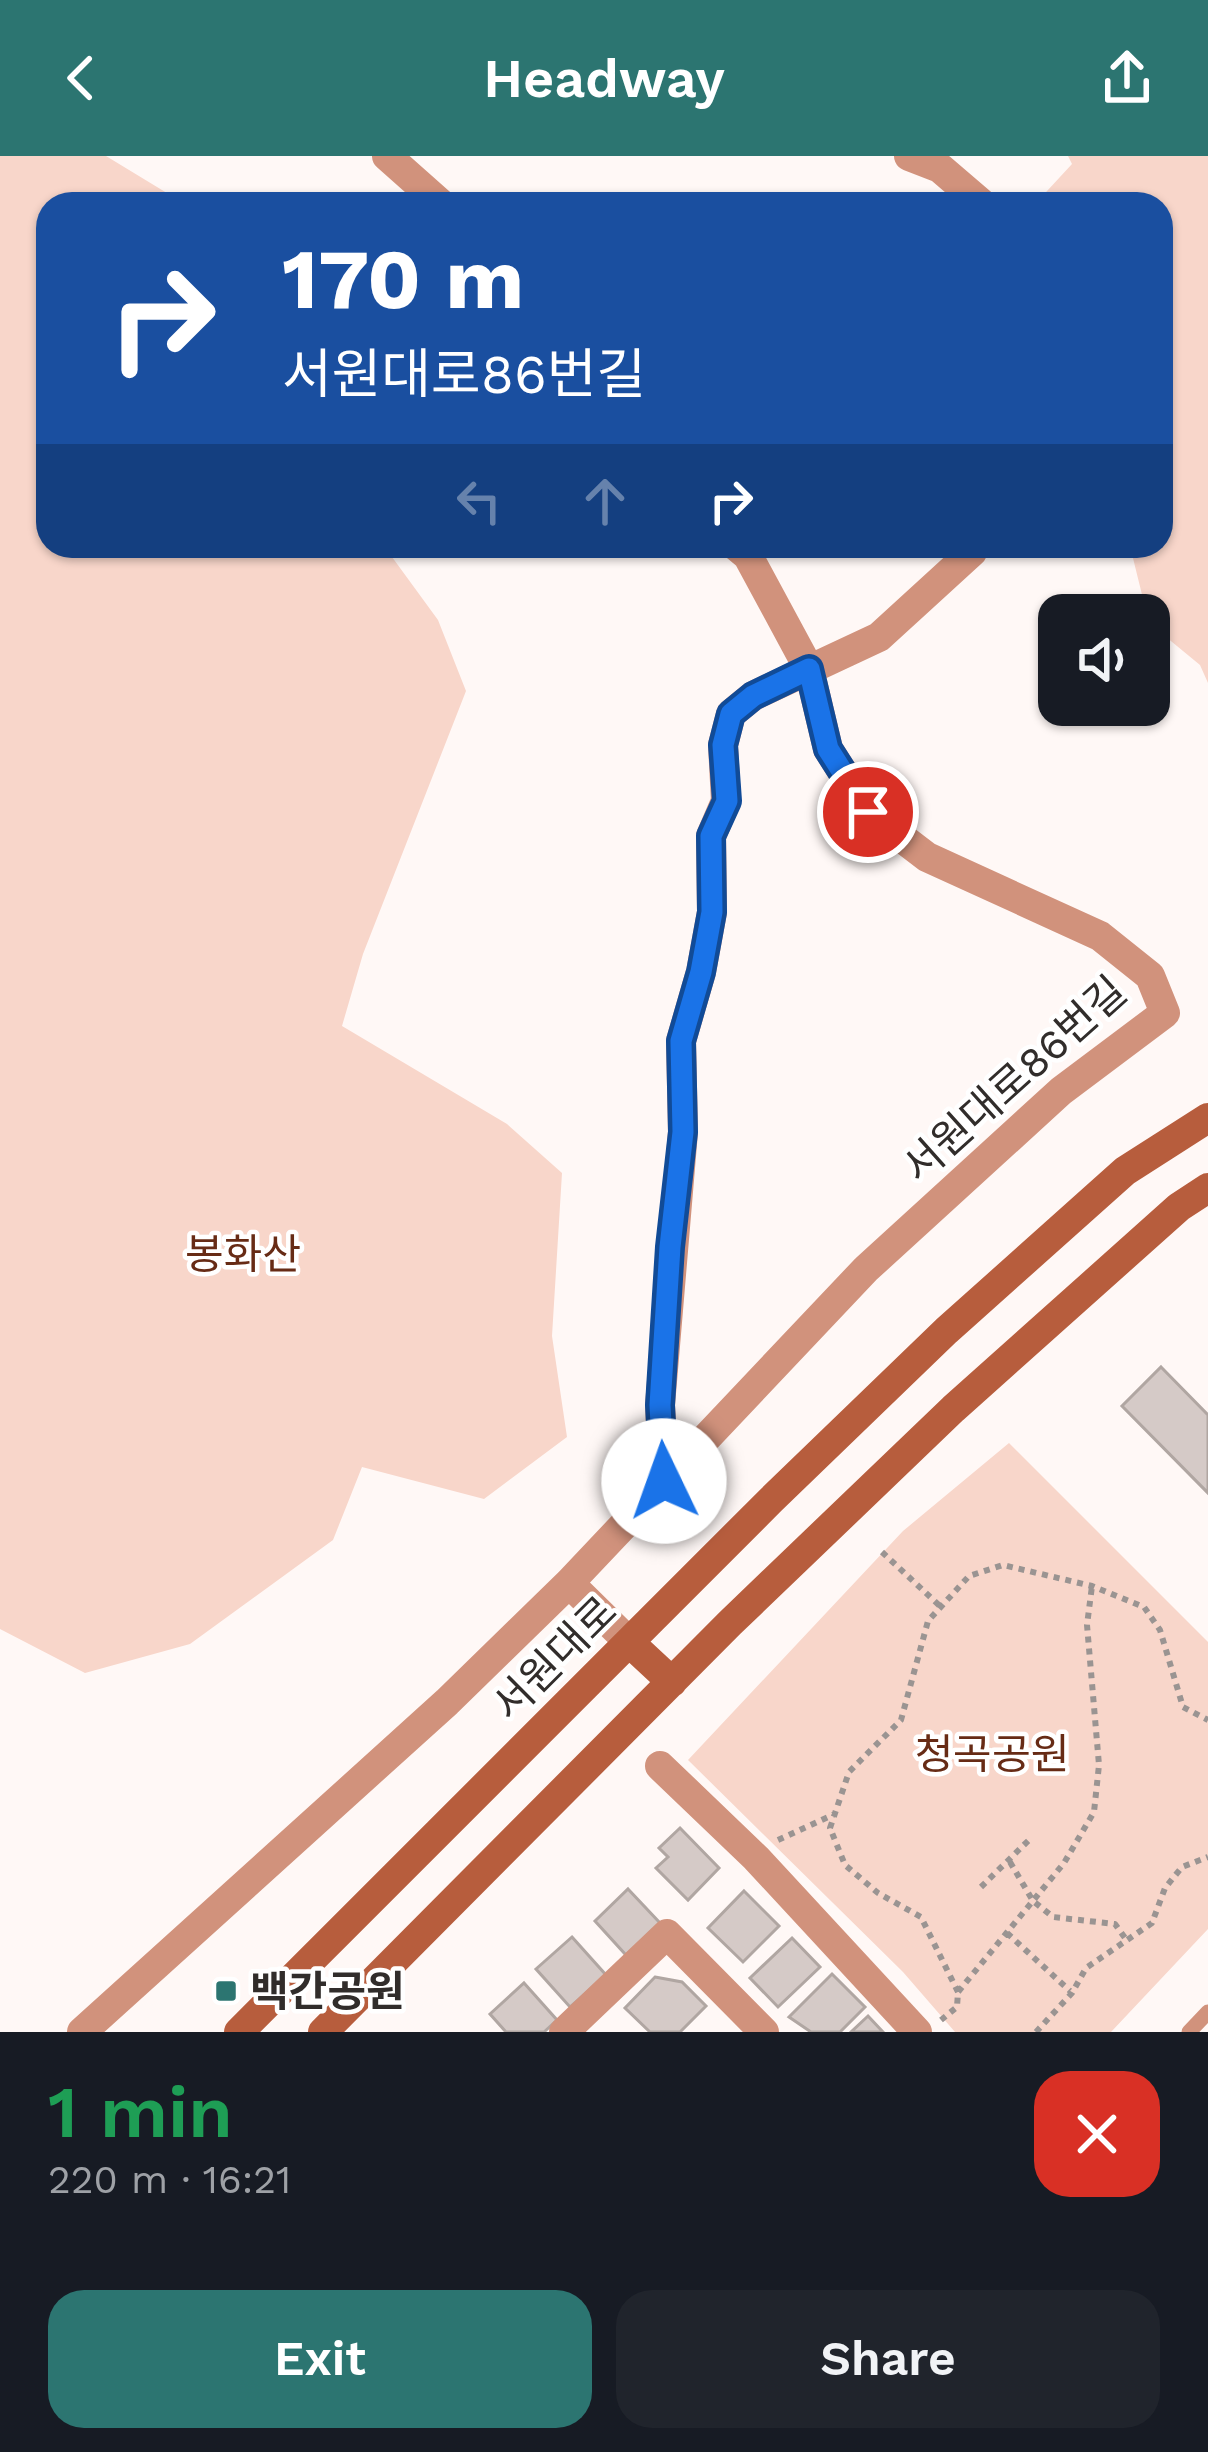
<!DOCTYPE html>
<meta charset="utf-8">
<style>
body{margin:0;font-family:"Work Sans","Noto Sans KR",sans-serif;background:#20242c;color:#f1f3f6;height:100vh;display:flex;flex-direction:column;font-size:45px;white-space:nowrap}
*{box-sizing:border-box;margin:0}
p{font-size:39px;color:#9ea1a6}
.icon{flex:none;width:66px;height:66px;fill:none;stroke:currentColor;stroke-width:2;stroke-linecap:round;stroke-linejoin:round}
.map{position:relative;height:1876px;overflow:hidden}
.details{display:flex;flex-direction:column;background:#171b24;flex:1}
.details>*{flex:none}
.banner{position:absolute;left:36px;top:36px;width:1137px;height:366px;border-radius:36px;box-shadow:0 3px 9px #0004;background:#1a4fa0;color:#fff;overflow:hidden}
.fabs{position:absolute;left:1038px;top:438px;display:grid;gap:24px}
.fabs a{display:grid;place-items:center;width:132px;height:132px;border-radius:24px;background:#171b24;box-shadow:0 3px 9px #0004;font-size:60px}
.pin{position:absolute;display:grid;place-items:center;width:102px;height:102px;color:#fff;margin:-51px;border:6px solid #fff;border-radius:50%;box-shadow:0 3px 12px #0007}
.me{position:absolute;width:132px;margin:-66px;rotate:357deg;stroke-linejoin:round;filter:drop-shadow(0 0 9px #0008)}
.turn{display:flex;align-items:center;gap:42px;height:252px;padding:0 48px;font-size:54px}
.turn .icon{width:156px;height:156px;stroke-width:2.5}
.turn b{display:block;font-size:84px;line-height:102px}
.lanes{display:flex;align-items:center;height:114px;padding:0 48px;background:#0003;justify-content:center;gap:60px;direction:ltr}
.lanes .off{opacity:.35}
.round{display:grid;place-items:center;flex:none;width:126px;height:126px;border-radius:36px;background:#20242c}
.head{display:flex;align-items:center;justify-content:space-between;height:204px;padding:0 48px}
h1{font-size:72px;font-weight:600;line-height:90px;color:#1e9e55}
.cta{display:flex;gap:24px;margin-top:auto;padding:24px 48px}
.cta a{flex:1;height:138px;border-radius:36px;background:#2c7571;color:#fff;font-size:48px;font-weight:600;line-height:138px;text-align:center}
.cta a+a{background:#20242c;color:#f1f3f6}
header{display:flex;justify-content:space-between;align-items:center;height:156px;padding:0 48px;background:#2c7571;color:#fff;font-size:54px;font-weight:600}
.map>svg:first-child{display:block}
.green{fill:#f8d6ca}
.building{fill:#d5cac7;stroke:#b0a6a2;stroke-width:3}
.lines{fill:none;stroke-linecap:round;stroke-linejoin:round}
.path{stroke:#9a9492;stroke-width:6;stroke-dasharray:6 6;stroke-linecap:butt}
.lane{stroke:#d1927c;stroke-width:15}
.street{stroke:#d1927c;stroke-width:30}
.secondary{stroke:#b75d3d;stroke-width:30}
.route-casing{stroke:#114b97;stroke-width:30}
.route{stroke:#1a73e8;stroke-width:21}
.poi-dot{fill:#2c7571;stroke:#fff;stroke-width:4.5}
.labels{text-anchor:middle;stroke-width:9;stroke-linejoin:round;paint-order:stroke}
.street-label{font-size:42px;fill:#312d2b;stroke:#fff}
.park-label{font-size:42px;fill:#672b15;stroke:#fff}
.poi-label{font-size:42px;font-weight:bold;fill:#312d2b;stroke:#fff;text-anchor:start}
</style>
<header><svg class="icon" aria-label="back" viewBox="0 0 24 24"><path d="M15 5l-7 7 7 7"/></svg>Headway<svg class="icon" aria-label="share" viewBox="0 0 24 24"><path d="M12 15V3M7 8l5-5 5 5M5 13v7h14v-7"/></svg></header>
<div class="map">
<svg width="1208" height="1876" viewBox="0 0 1208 1876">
<rect width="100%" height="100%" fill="#fff8f6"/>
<path class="green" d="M0,0H106L185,48H48V390H384L438,464L466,535L363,798L342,870L507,968L562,1017L552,1180L567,1281L484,1343L362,1311L333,1384L190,1488L85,1517L0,1473Z
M1068,0H1208V527L1200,509L1149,467L1130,390H1161V48H1035L1072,8Z
M1009,1287L1208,1486V1773L1111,1876H955L903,1816L688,1604L903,1375Z"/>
<path class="building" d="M1161,1211L1208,1259V1337L1122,1250Z
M680,1672L719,1712L688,1744L656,1712L668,1701L659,1692Z
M628,1733L660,1767L626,1799L595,1765Z
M744,1735L779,1770L743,1806L708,1772Z
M572,1781L606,1819L570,1851L536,1813Z
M792,1782L820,1811L778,1851L750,1822Z
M832,1818L865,1851L840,1876H811L789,1861Z
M655,1821L682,1826L706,1850L680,1876H650L625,1852Z
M524,1827L557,1864L544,1876H506L490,1858Z
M868,1860L883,1876H851Z"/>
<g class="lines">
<path class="path" d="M882,1396L941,1451
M778,1684L835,1658
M1010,1706L1033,1745L1053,1761L1115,1768L1125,1782
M981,1731L1031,1682
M1007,1777L1070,1835
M958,1836L921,1761L878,1737L845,1709L830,1672L849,1616L901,1564L928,1465L969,1420L1003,1409L1092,1430L1144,1451L1160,1474L1183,1551L1208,1564
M941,1864L957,1851L958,1836L1064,1707L1094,1656L1099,1609L1087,1469L1092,1430
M1036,1876L1072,1837L1086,1812L1152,1767L1165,1732L1182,1711L1208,1701"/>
<path class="lane" d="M1189,1876L1208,1856"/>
<path class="street" d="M387,0L441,48
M909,0L940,12L982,48
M664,1325L660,1249L683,976L681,885L701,816L712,756L711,680L726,645L723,589L731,558L753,540L879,481L972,396V390
M569,1427L629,1486
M660,1610L756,1702L917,1876
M82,1876L447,1546L569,1427L866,1113L1061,935L1165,857L1150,820L1100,780L927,701L868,656L828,593L809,513L748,400L736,390
M564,1876L667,1778L764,1876"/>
<path class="secondary" d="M629,1486L672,1526
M239,1876L771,1344L946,1175L1125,1015L1208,962
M323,1876L730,1467L953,1253L1179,1051L1208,1032"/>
</g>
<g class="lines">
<g class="route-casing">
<path id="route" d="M664,1325L660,1249L670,1091L683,976L681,885L701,816L712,756L711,680L727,645L723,589L731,558L753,540L809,513L828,593L868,656"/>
</g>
<use href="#route" class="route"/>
</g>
<rect class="poi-dot" x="214" y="1823" width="24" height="24" rx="6"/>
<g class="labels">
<g class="street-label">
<text transform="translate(1014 923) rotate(-42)" y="15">서원대로86번길</text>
<text transform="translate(554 1502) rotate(-45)" y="15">서원대로</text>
</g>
<g class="park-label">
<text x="243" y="1113">봉화산</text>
<text x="992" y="1613">청곡공원</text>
</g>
<g class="poi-label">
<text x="250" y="1850">백간공원</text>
</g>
</g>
</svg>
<div class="fabs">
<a><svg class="icon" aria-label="sound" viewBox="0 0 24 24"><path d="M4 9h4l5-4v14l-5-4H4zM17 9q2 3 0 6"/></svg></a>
</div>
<div class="pin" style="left:868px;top:656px;background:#d93025"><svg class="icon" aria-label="arrive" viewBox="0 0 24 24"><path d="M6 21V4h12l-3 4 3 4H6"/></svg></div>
<svg class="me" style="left:664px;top:1325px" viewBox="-20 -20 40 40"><circle r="19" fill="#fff"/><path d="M0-13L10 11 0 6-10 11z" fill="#1a73e8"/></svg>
<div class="banner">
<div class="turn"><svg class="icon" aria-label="right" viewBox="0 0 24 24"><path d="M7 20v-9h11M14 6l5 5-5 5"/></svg><div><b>170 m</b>서원대로86번길</div></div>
<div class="lanes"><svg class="icon off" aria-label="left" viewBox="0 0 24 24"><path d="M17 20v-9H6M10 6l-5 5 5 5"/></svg><svg class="icon off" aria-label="ahead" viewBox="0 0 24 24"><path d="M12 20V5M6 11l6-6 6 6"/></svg><svg class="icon" aria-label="right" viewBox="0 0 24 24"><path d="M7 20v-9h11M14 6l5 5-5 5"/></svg></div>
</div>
</div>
<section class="details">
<div class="head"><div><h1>1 min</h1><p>220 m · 16:21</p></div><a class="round" style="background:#d93025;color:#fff"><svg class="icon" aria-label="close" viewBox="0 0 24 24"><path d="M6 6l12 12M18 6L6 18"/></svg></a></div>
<div class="cta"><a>Exit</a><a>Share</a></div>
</section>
